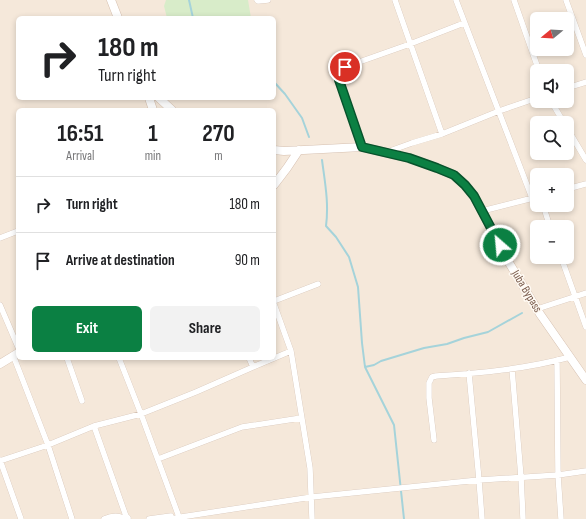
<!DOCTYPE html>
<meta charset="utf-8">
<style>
body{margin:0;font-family:"Sofia Sans Condensed",sans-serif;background:#f2f2f2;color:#202124;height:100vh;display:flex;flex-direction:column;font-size:15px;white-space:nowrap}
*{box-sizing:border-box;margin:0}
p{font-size:13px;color:#757577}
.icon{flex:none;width:22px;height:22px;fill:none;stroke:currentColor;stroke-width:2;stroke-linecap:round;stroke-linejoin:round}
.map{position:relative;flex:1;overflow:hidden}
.drawer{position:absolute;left:16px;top:108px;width:260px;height:252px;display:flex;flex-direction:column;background:#fff;border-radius:6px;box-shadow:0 2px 6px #0003}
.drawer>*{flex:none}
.banner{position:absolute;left:16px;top:16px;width:260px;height:84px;border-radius:6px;box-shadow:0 2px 6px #0003;background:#fff;color:#202124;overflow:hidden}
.needle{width:26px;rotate:252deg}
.controls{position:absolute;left:530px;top:12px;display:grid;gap:8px}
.controls a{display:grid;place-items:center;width:44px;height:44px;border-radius:6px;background:#fff;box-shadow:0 2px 6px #0003;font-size:20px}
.pin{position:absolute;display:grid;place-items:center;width:34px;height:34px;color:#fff;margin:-17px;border:2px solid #fff;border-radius:50%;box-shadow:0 1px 4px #0007}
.me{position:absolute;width:44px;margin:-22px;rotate:333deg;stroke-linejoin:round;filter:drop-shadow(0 0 3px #0008)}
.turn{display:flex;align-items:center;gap:14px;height:84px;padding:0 16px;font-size:18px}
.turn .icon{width:52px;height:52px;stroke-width:2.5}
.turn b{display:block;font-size:28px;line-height:34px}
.eta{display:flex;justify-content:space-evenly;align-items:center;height:68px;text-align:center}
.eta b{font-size:24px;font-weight:700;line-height:28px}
.cta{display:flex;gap:8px;margin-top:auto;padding:8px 16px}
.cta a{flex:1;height:46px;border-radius:6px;background:#0b8043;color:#fff;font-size:16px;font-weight:700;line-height:46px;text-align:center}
.cta a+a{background:#f2f2f2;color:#202124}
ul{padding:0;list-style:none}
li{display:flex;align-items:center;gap:12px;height:56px;padding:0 16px;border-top:1px solid #e0e0e0}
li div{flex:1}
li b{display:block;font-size:15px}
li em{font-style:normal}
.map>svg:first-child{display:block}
.residential{fill:#f5e8da;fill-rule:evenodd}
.green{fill:#d8ecc9}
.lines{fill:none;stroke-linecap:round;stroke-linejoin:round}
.stream{stroke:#a5d3da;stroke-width:2}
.street-casing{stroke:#d1beb0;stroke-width:6}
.secondary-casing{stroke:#d6c0b0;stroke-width:9}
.street{stroke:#fff;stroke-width:5.5}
.secondary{stroke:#fff;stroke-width:8}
.route-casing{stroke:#07532c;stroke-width:10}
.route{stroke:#0b8043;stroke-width:7}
.labels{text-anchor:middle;stroke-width:3;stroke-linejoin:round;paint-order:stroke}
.street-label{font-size:12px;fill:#7a5c4d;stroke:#fffaf3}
</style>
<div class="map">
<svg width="586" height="519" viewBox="0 0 586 519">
<rect width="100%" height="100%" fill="#fdf6ec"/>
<path class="residential" d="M0,0H586V519H0ZM18,18H274V98H18ZM537,19H567V49H537ZM537,71H567V101H537ZM18,110H274V358H18ZM537,123H567V153H537ZM537,175H567V205H537ZM537,227H567V257H537Z"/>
<path class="green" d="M166,0H248L251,18H167L164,6Z"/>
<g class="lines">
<path class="stream" d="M189,0L193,18
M274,82L285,94L302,118L309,137
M322,160C325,183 329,203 326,226L336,237L349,257L358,287L362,343L365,367L394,425L404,519
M365,367L374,365L381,361L424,348L447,344L464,338L488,332L522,313"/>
<g class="street-casing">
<path id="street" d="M257,0L258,1L268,0
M395,0L442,134
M456,0L532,198
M514,0L539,71
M566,0L586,55
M567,88L586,82
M551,101L564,123
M567,128L586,160
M362,147L339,81C338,74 339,70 345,67L410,44L464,23
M387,152L412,143L442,134L499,111L537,98
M567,189L586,184
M543,205L550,227
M482,211L537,197
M0,238L18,231
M561,257L586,327
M274,301L318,284
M0,305L18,347
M537,309L586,293
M291,351L310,468L312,519
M13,355L48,445L72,519
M67,358L82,401
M119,358L141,414L179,517
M249,358L253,367
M557,360L558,475L561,519
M512,369L521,477L523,519
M469,373L479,480L482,519
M94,426L127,519
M434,440L429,398V383L432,377L436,376C481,373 526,369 570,357
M158,459L242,427L301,418
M0,460L21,519
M0,461L48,445L94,426L141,414L196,392L253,367L291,351L274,304
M104,519C111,516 117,515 123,518L126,516L128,518
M149,519L171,516
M168,519L312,497L479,480L558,475L586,471"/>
</g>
<g class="secondary-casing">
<path id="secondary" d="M111,0L118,18
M149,98L153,110
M159,98L172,110
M274,150L284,151L362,147L409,158L437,168L454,175L465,185L474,196L505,256L540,314L586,380
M274,185L287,168L299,150
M0,364L18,353"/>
</g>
<use href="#street" class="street"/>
<use href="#secondary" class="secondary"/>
</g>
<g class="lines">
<g class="route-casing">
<path id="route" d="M345,67C339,70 338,74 339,80L362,147L409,158L437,168L454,175L465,185L474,196L500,245"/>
</g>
<use href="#route" class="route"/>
</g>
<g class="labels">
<g class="street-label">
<text transform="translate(527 291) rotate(59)" y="4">Juba Bypass</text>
</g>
</g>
</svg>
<div class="controls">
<a><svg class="needle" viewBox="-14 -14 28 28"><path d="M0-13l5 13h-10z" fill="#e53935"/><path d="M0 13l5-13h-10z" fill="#757577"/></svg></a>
<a><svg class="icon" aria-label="sound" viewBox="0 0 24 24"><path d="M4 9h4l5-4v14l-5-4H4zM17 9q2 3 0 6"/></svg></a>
<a><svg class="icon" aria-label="search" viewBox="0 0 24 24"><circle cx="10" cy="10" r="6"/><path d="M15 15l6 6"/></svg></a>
<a>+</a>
<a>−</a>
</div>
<div class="pin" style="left:345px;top:67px;background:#d93025"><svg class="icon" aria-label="arrive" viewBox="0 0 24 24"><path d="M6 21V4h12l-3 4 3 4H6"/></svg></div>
<svg class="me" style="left:500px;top:245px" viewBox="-20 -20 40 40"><circle r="17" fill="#0b8043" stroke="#fff" stroke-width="3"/><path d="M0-11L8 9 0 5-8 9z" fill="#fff"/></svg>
<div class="banner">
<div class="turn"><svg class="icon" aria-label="right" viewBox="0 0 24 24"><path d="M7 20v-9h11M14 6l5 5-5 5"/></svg><div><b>180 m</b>Turn right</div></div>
</div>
<section class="drawer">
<div class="eta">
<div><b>16:51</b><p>Arrival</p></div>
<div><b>1</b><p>min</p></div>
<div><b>270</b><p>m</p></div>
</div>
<ul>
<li><svg class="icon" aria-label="right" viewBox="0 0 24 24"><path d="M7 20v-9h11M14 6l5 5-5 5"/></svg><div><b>Turn right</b></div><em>180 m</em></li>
<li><svg class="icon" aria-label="arrive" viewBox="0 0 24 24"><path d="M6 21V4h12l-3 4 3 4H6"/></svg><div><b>Arrive at destination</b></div><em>90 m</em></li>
</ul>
<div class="cta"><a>Exit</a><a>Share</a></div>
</section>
</div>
